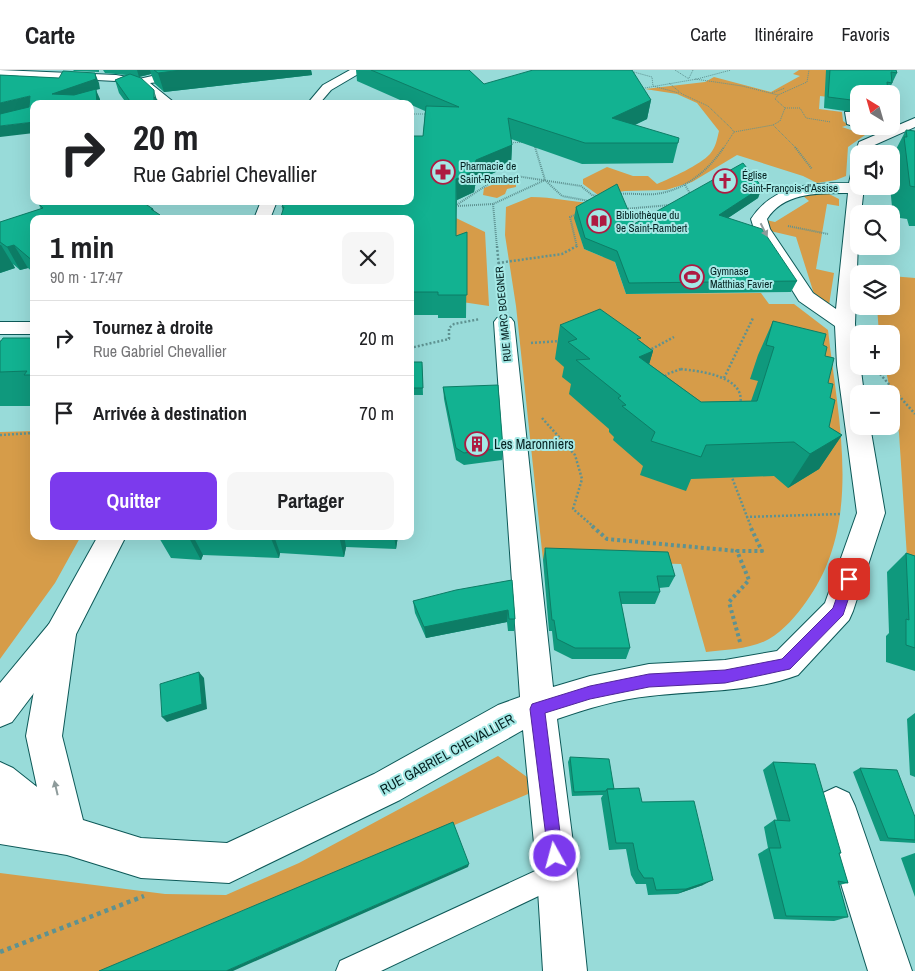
<!DOCTYPE html>
<html lang="fr">
<meta charset="utf-8">
<style>
body{margin:0;font-family:"Archivo Narrow",sans-serif;background:#f6f6f6;color:#202124;height:100vh;display:flex;flex-direction:column;font-size:19px;white-space:nowrap}
*{box-sizing:border-box;margin:0}
p{font-size:16px;color:#757577}
.icon{flex:none;width:28px;height:28px;fill:none;stroke:currentColor;stroke-width:2;stroke-linecap:round;stroke-linejoin:round}
.map{position:relative;flex:1;overflow:hidden}
.panel{position:absolute;left:30px;top:145px;width:384px;height:325px;display:flex;flex-direction:column;background:#fff;border-radius:10px;box-shadow:0 5px 20px #0002}
.panel>*{flex:none}
.top-card{position:absolute;left:30px;top:30px;width:384px;height:105px;border-radius:10px;box-shadow:0 5px 20px #0002;background:#fff;color:#202124;overflow:hidden}
.needle{width:32px;rotate:323deg}
.fabs{position:absolute;left:850px;top:15px;display:grid;gap:10px}
.fabs a{display:grid;place-items:center;width:50px;height:50px;border-radius:10px;background:#fff;box-shadow:0 5px 20px #0002;font-size:25px}
.pin{position:absolute;display:grid;place-items:center;width:42px;height:42px;color:#fff;margin:-21px;border-radius:10px;box-shadow:0 2px 8px #0006}
.me{position:absolute;width:55px;margin:-28px;rotate:353deg;stroke-linejoin:round;filter:drop-shadow(0 0 4px #0008)}
.turn{display:flex;align-items:center;gap:18px;height:105px;padding:0 20px;font-size:22px}
.turn .icon{width:65px;height:65px;stroke-width:2.5}
.turn b{display:block;font-size:35px;line-height:42px}
.round{display:grid;place-items:center;flex:none;width:52px;height:52px;border-radius:10px;background:#f6f6f6}
.summary{display:flex;align-items:center;justify-content:space-between;height:85px;padding:0 20px}
h1{font-size:30px;font-weight:800;line-height:38px}
.cta{display:flex;gap:10px;margin-top:auto;padding:10px 20px}
.cta a{flex:1;height:58px;border-radius:10px;background:#7c3aed;color:#fff;font-size:20px;font-weight:800;line-height:58px;text-align:center}
.cta a+a{background:#f6f6f6;color:#202124}
ul{padding:0;list-style:none}
li{display:flex;align-items:center;gap:15px;height:75px;padding:0 20px;border-top:1px solid #e0e0e0}
li div{flex:1}
li b{display:block;font-size:19px}
li em{font-style:normal}
header{display:flex;align-items:center;gap:30px;box-sizing:border-box;height:70px;padding:0 25px;background:#fff;border-bottom:1px solid #e0e0e0}
header strong{font-size:24px}
nav{display:flex;gap:28px;margin-inline-start:auto;font-size:18px}
.map>svg:first-child{display:block}
.green{fill:#d69c49}
.lines{fill:none;stroke-linecap:round;stroke-linejoin:round}
.lane-casing{stroke:#0d5958;stroke-width:2}
.street-casing{stroke:#0d5958;stroke-width:2}
.secondary-casing{stroke:#0d5958;stroke-width:2}
.path-far4{stroke:#5e9291;stroke-width:1;stroke-dasharray:1 1;stroke-linecap:butt}
.path-far3{stroke:#5e9291;stroke-width:2;stroke-dasharray:1 1;stroke-linecap:butt}
.path-far2{stroke:#5e9291;stroke-width:2.5;stroke-dasharray:2 2;stroke-linecap:butt}
.path-far1{stroke:#5e9291;stroke-width:4;stroke-dasharray:3 3;stroke-linecap:butt}
.path{stroke:#5e9291;stroke-width:4.5;stroke-dasharray:4 4;stroke-linecap:butt}
.lane{fill:#fff;fill-rule:evenodd}
.street{fill:#fff;fill-rule:evenodd}
.secondary{fill:#fff;fill-rule:evenodd}
.wall{fill:#0f997d}
.shaded-wall{fill:#0d7d66}
.building{fill:#12b291;stroke:#0d7d66}
.oneway{fill:#8e9b9b}
.route{fill:#7c3aed;stroke:#51269a}
.labels{text-anchor:middle;stroke-width:4;stroke-linejoin:round;paint-order:stroke}
.far-poi-label{font-size:11px;fill:#052121;stroke:#a5e9e6;text-anchor:start}
.far-street-label{font-size:11px;fill:#052121;stroke:#a5e9e6}
.poi-label{font-size:14px;fill:#052121;stroke:#a5e9e6;text-anchor:start}
.street-label{font-size:14px;fill:#052121;stroke:#a5e9e6}
</style>
<header>
<strong>Carte</strong>
<nav><a>Carte</a><a>Itinéraire</a><a>Favoris</a></nav>
</header>
<div class="map">
<svg width="915" height="901" viewBox="0 0 915 901">
<rect width="100%" height="100%" fill="#98dbd9"/>
<path class="green" d="M799,0H853L846,29L820,26L819,39L842,42L843,51L848,55L842,57L865,65L848,77L846,106L836,110L817,113L803,106L737,85L692,112L666,120L625,121L598,125L583,114V109L607,97L633,106H648L657,114C671,108 700,95 710,84C716,77 717,69 719,61L697,33L677,24L645,19L705,12L714,7L771,22L800,6L793,4Z
M502,111H516V117L507,119L505,124L497,128L483,125L484,118Z
M817,123L829,124L839,129V136L827,134L816,199L834,203L829,235L815,227L796,167L766,160V150L775,152L809,131L802,125Z
M531,127C553,127 572,132 594,133L575,148L584,179L603,187H613L626,224L761,223L769,234H794L828,260C838,350 864,453 806,532C796,546 784,560 769,569C752,579 725,580 706,582L681,494L543,490L516,236L505,165L506,137Z
M456,148L485,162L489,236L462,232L410,152Z
M891,206L915,208V505L908,503L899,363L885,296H891V264H879L877,236H891Z
M34,361V466H81L55,513L0,589V362Z
M498,686L527,707L528,724L109,901H0V803L165,824L226,825L299,793Z"/>
<g class="lines">
<g class="lane-casing">
<path id="lane" d="M845,42H851L859,56H870L890,64L886,67L847,54Z
M557,791L566,795L570,804L566,813L381,901H336L340,891Z"/>
</g>
<g class="street-casing">
<path id="street" d="M0,0L116,5L139,9L161,4L202,0H246L240,3L150,13L176,34H162L146,19L136,15L116,11L0,5Z
M915,48V57L870,77L869,84H859V87L855,84L859,72Z
M859,96V116H864L861,144H859L855,254L864,324H859V356H870L885,443L853,541L849,550L798,605C750,623 700,620 650,626C618,629 587,639 557,649L577,804L587,901H543L537,804L523,660L400,730L229,813L141,808L67,785L0,774V692L13,698L37,717L26,666L44,564L49,554L60,550L71,554L76,564L62,666L83,750L141,768L227,773L374,704L498,635L520,627L494,252L497,248L504,246L511,248L514,252L553,617L590,606L649,594L725,590L777,581L825,533L857,443L837,295L835,256L799,231L754,159L751,149C774,114 811,113 849,113L852,100ZM848,123L836,239L813,223L770,159L767,149C784,122 819,123 848,123Z
M0,252H34V264H0Z
M836,717L849,723L855,736L912,901H868L817,736L823,723Z"/>
</g>
<g class="secondary-casing">
<path id="secondary" d="M350,0H365L331,20L319,34H307L323,15Z
M261,131H277L270,149H254Z
M98,466H126L71,574L12,652L0,657V613L49,554Z"/>
</g>
<path class="path-far4" d="M675,0L689,9
M630,1L652,7L653,16L679,23
M689,8L693,0
M695,9L742,16L778,25
M669,13L682,24L708,36L731,58L734,62L723,79
M639,19L697,9L731,0
M772,23L785,18
M785,38H800L806,48L831,52
M410,44H429
M734,62L773,55
M509,73L525,72
M534,73L536,79
M797,79L773,55L780,51L785,38L775,29L778,25L807,12L809,0"/>
<path class="path-far3" d="M795,77L812,99
M484,107L492,111
M545,110L562,126L589,131
M685,115L691,125
M617,124C630,123 643,125 656,124C685,120 708,101 724,77
M458,136L493,134
M452,138L493,111L516,106L581,116L592,125L598,126
M624,139L670,135
M788,156L828,164
M497,177L493,134L545,110L535,77
M577,177L570,147L579,143"/>
<path class="path-far2" d="M497,176L502,231
M498,193L562,184L577,176
M531,273L560,271
M410,278L449,269V258L454,254L480,249
M648,281L674,267
M681,299C699,301 747,306 740,335C739,342 733,349 726,351C703,358 652,345 658,313L667,304Z
M880,304L915,344
M724,308L753,248
M542,348L575,385L582,409L573,439L594,457
M0,365L34,363
M731,405L751,457
M746,447L840,444"/>
<path class="path-far1" d="M592,456L607,469L737,481
M740,572L729,532L749,510L737,481H762L750,456"/>
<path class="path" d="M0,882L144,826"/>
<use href="#lane" class="lane"/>
<use href="#street" class="street"/>
<use href="#secondary" class="secondary"/>
</g>
<path class="wall" d="M73,0H99V2L74,1Z
M103,0H311L312,5L164,22L155,14L151,4L139,7L158,33L175,34H127L119,23L115,10L126,5L105,3Z
M356,0H469L484,14L651,30L647,49L635,55L678,73L673,93L582,94L511,69L512,75L511,95L476,111L474,122L457,130L456,166L467,162L466,248H438V245H410V149L283,142L282,137L410,131L423,66L425,41L357,11Z
M826,0H896L897,3L887,24H859V43L824,38Z
M906,60L915,61V156H909L907,149L893,147L890,116H891V89Z
M762,117L758,128L728,148L797,211L791,222L626,224L615,192L584,179L574,148L576,137L634,154Z
M38,133L153,139L154,141L34,149V203L28,198L20,200L13,194L15,198L0,203V152L41,139Z
M773,251L823,275L830,328L829,357L842,365L819,399L788,418L774,406L719,408L691,409L686,421L640,405L643,396L613,370L614,367L609,362V359L569,324L571,314L562,307L564,297L555,289L560,255L640,271L653,281L649,294L701,332L751,331L758,311L750,309L758,285Z
M34,268V336H0V271Z
M410,292H422L423,325H410Z
M443,317L503,378L502,390L464,395L456,390L444,329Z
M158,466H398L396,479L346,477L344,487L280,483L279,488L203,485L201,490L171,488Z
M545,478L675,506L669,517L659,518L660,522L655,534H621L630,578L626,589H572L554,580L552,561H549L543,490Z
M906,483L915,486V601L886,592V566L889,563L887,502Z
M512,510L515,549L514,561H508L507,552L426,568L415,543L413,531Z
M915,643V707L910,705L907,649Z
M570,687L614,719L642,732L703,815L677,824L648,825L646,814H636L631,805L626,779L609,780L601,728L603,725L572,726L568,692Z
M773,692L841,783L839,784L848,813L839,815L848,847L834,851L774,849L758,784L768,778L764,757L774,750H777L763,700Z
M860,698L915,770V773L880,771L853,702Z
M915,783V827L901,788Z"/>
<path class="shaded-wall" d="M137,0H150L151,4L139,7Z
M154,0H311L312,5L164,22L158,3Z
M95,3L99,13L100,19L96,20L100,29V34H58L52,24Z
M154,20L158,34H155Z
M30,26L34,37L0,45V33Z
M651,30L647,49L609,67L612,48Z
M34,52V63L0,67V56Z
M512,75L511,95L476,111L474,122L457,130L456,109L476,90Z
M762,117L758,128L716,156L719,145Z
M151,139H153L156,146L160,145L161,149H148Z
M0,175H1L15,198L0,203Z
M14,175L28,198L20,200L7,177Z
M653,281L643,315L639,287Z
M842,365L819,399L788,418L810,384Z
M188,466H193L203,485L201,490Z
M270,466H274L280,483L279,488Z
M339,466H344L346,477L344,487Z
M394,466H398L396,479Z
M508,540L507,552L426,568L424,557Z
M199,602L204,608L207,639L167,652L162,647Z
M469,794L468,797L233,901H226Z
M713,810L703,815L677,824L686,819Z"/>
<path class="building" d="M154,0H182L158,3Z
M371,0H469L484,14L533,0H632L651,30L612,48L679,68L678,73H585L508,48L512,75L476,90L474,101L456,109V166L467,162V225H438V222H410V149H280L284,137H282L284,131H410V84L413,66H423L426,36L459,37Z
M830,0H896L897,3L891,2L892,13L887,12L888,23L867,21V24H859V31L828,27Z
M63,1L95,3L96,9L52,24L74,25L96,19L97,34H34V52L0,56V44L29,37L30,26L0,33V5L59,8Z
M130,4L141,8L154,20V33L175,34H132L115,10Z
M906,60L915,61V117L910,116L904,67H907Z
M743,93L762,117L719,145L762,159L797,211L629,213L617,181L585,168L576,137L617,114L634,154Z
M43,131H141L153,139H151L160,145L148,149H34V192L14,175L7,177L0,172V152L43,138L38,133Z
M600,239L641,268L637,269L653,281L639,287L701,332L757,331L774,277L766,275L773,251L826,264L823,275L827,277L825,286L834,288L828,313L833,314L830,328L835,330L829,357L842,365L810,384L794,372L735,374L706,375L701,387L651,371L655,362L622,336L626,335L618,328L621,326L576,290L590,289L568,272L577,269L560,255Z
M3,268H34V305H24L27,301L0,302V271H1Z
M410,292H422L423,318H410Z
M498,315L503,378L464,383L456,378L443,317Z
M545,478L668,482L675,506H657L660,522H619L630,578H575L557,569L554,550H552Z
M906,483L915,486V578L906,575V549L909,550Z
M512,510L515,549H509L508,540L424,557L413,531L456,520Z
M199,602L202,634L162,647L160,614Z
M570,687L609,689L614,719H607L606,721L574,722Z
M773,692L815,694L841,783H839L848,813L838,811L848,847L786,846L769,778H781L774,750L790,751Z
M860,698L897,700L915,747V770L888,768Z
M639,718L642,732L694,731L713,810L686,819L656,820L653,808H644L638,799L633,773H616L607,719Z
M453,752L469,794L226,901H99Z"/>
<defs><path id="oneway-solid" d="M-6-.8H1V-3.2L6.5 0L1 3.2V.8H-6Z" transform="scale(1.25)"/></defs>
<g class="oneway">
<use href="#oneway-solid" transform="translate(764 160) rotate(63)"/>
<use href="#oneway-solid" transform="translate(56 718) rotate(-103)"/>
</g>
<path class="route" d="M849,503L855,509L843,545L790,599L725,613L649,617L590,629L545,643L563,786L560,791L555,794L549,791L530,639L532,634L590,616L649,604L725,600L782,589L833,538L843,509Z"/>
<defs>
<g id="pharmacy-ring" transform="scale(1.25)"><circle r="9.5" fill="#a5e9e6" stroke="#ae1a41" stroke-width="1.5"/><path d="M-2-6h4v4h4v4h-4v4h-4v-4h-4v-4h4Z" fill="#ae1a41"/></g>
<g id="church-ring" transform="scale(1.25)"><circle r="9.5" fill="#a5e9e6" stroke="#ae1a41" stroke-width="1.5"/><path d="M-1.2-6h2.4v3.5h3.3v2.4h-3.3V6h-2.4V-.1h-3.3v-2.4h3.3Z" fill="#ae1a41"/></g>
<g id="library-ring" transform="scale(1.25)"><circle r="9.5" fill="#a5e9e6" stroke="#ae1a41" stroke-width="1.5"/><path d="M-6-4Q-3-5.5-.7-3.5V5Q-3 3-6 4ZM6-4Q3-5.5 .7-3.5V5Q3 3 6 4Z" fill="#ae1a41"/></g>
<g id="stadium-ring" transform="scale(1.25)"><circle r="9.5" fill="#a5e9e6" stroke="#ae1a41" stroke-width="1.5"/><path d="M0-5a6.5 5 0 1 0 0 10a6.5 5 0 1 0 0-10ZM-3.5-1.8h7v3.6h-7Z" fill="#ae1a41"/></g>
<g id="building-ring" transform="scale(1.25)"><circle r="9.5" fill="#a5e9e6" stroke="#ae1a41" stroke-width="1.5"/><path d="M-4-6H4V6H1V3H-1V6H-4ZM-2.5-4.3h1.7v1.8h-1.7ZM.8-4.3h1.7v1.8H.8ZM-2.5-1h1.7V.8h-1.7ZM.8-1h1.7V.8H.8Z" fill="#ae1a41"/></g>
</defs>
<g fill-rule="evenodd">
<use href="#pharmacy-ring" x="443" y="102"/>
<use href="#church-ring" x="725" y="111"/>
<use href="#library-ring" x="599" y="151"/>
<use href="#stadium-ring" x="692" y="207"/>
<use href="#building-ring" x="477" y="374"/>
</g>
<g class="labels">
<g class="far-poi-label">
<text x="460" y="100">Pharmacie de<tspan x="460" dy="13">Saint-Rambert</tspan></text>
<text x="742" y="109">Église<tspan x="742" dy="13">Saint-François-d'Assise</tspan></text>
<text x="616" y="149">Bibliothèque du<tspan x="616" dy="13">9e Saint-Rambert</tspan></text>
<text x="710" y="205">Gymnase<tspan x="710" dy="13">Matthias Favier</tspan></text>
</g>
<g class="far-street-label">
<text transform="translate(503 244) rotate(-95)" y="4">RUE MARC BOEGNER</text>
</g>
<g class="poi-label">
<text x="494" y="379">Les Maronniers</text>
</g>
<g class="street-label">
<text transform="translate(447 684) rotate(-29)" y="5">RUE GABRIEL CHEVALLIER</text>
</g>
</g>
</svg>
<div class="fabs">
<a><svg class="needle" viewBox="-14 -14 28 28"><path d="M0-13l5 13h-10z" fill="#e53935"/><path d="M0 13l5-13h-10z" fill="#757577"/></svg></a>
<a><svg class="icon" aria-label="sound" viewBox="0 0 24 24"><path d="M4 9h4l5-4v14l-5-4H4zM17 9q2 3 0 6"/></svg></a>
<a><svg class="icon" aria-label="search" viewBox="0 0 24 24"><circle cx="10" cy="10" r="6"/><path d="M15 15l6 6"/></svg></a>
<a><svg class="icon" aria-label="layers" viewBox="0 0 24 24"><path d="M12 4l9 5-9 5-9-5zM3 14l9 5 9-5"/></svg></a>
<a>+</a>
<a>−</a>
</div>
<div class="pin" style="left:849px;top:509px;background:#d93025"><svg class="icon" aria-label="arrive" viewBox="0 0 24 24"><path d="M6 21V4h12l-3 4 3 4H6"/></svg></div>
<svg class="me" style="left:555px;top:786px" viewBox="-20 -20 40 40"><circle r="17" fill="#7c3aed" stroke="#fff" stroke-width="3"/><path d="M0-11L8 9 0 5-8 9z" fill="#fff"/></svg>
<div class="top-card">
<div class="turn"><svg class="icon" aria-label="right" viewBox="0 0 24 24"><path d="M7 20v-9h11M14 6l5 5-5 5"/></svg><div><b>20 m</b>Rue Gabriel Chevallier</div></div>
</div>
<section class="panel">
<div class="summary"><div><h1>1 min</h1><p>90 m · 17:47</p></div><a class="round"><svg class="icon" aria-label="close" viewBox="0 0 24 24"><path d="M6 6l12 12M18 6L6 18"/></svg></a></div>
<ul>
<li><svg class="icon" aria-label="right" viewBox="0 0 24 24"><path d="M7 20v-9h11M14 6l5 5-5 5"/></svg><div><b>Tournez à droite</b><p>Rue Gabriel Chevallier</p></div><em>20 m</em></li>
<li><svg class="icon" aria-label="arrive" viewBox="0 0 24 24"><path d="M6 21V4h12l-3 4 3 4H6"/></svg><div><b>Arrivée à destination</b></div><em>70 m</em></li>
</ul>
<div class="cta"><a>Quitter</a><a>Partager</a></div>
</section>
</div>
